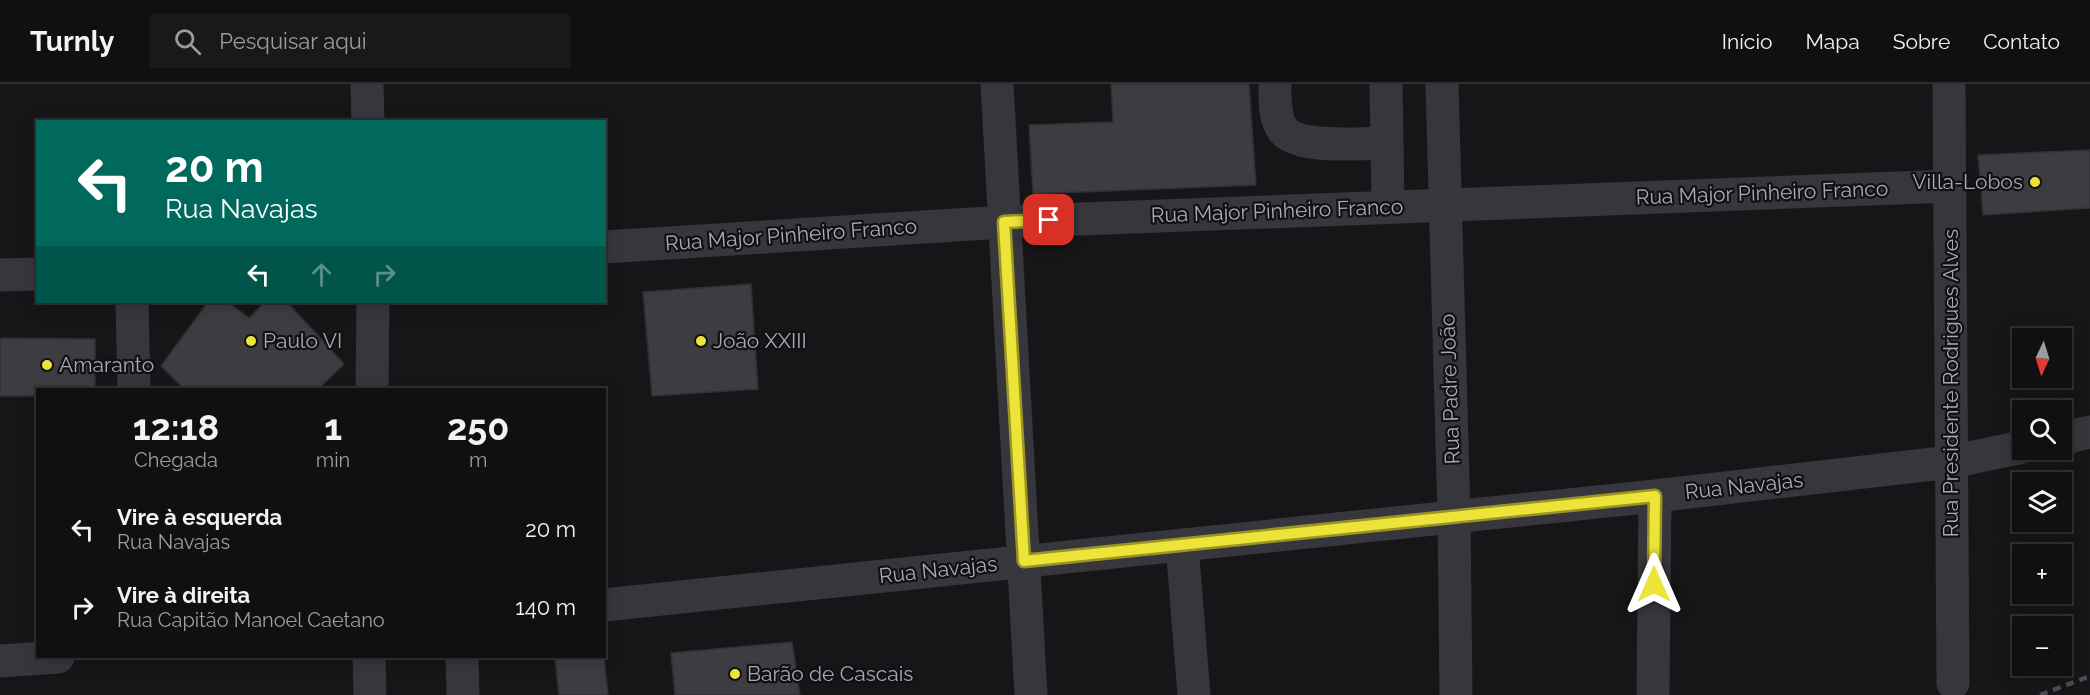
<!DOCTYPE html>
<html lang="pt">
<meta charset="utf-8">
<style>
body{margin:0;font-family:Raleway,sans-serif;background:#19191a;color:#f1f3f6;height:100vh;display:flex;flex-direction:column;font-size:22px;white-space:nowrap}
*{box-sizing:border-box;margin:0}
p{font-size:20px;color:#9c9d9f}
.icon{flex:none;width:33px;height:33px;fill:none;stroke:currentColor;stroke-width:2;stroke-linecap:round;stroke-linejoin:round}
.map{position:relative;flex:1;overflow:hidden}
.sheet{position:absolute;left:36px;top:304px;width:570px;height:270px;display:flex;flex-direction:column;background:#101011;border-radius:0px;box-shadow:0 3px 15px #0003,0 0 0 2px #303031}
.sheet>*{flex:none}
.banner{position:absolute;left:36px;top:36px;width:570px;height:183px;border-radius:0px;box-shadow:0 3px 15px #0003,0 0 0 2px #303031;background:#00695c;color:#fff;overflow:hidden}
.needle{width:39px;rotate:184deg}
.fabs{position:absolute;left:2012px;top:244px;display:grid;gap:12px}
.fabs a{display:grid;place-items:center;width:60px;height:60px;border-radius:0px;background:#101011;box-shadow:0 3px 15px #0003,0 0 0 2px #303031;font-size:30px}
.pin{position:absolute;display:grid;place-items:center;width:51px;height:51px;color:#fff;margin:-26px;border-radius:12px;box-shadow:0 3px 9px #0006}
.me{position:absolute;width:66px;margin:-33px;rotate:0deg;stroke-linejoin:round;filter:drop-shadow(0 0 4px #0008)}
.turn{display:flex;align-items:center;gap:21px;height:126px;padding:0 30px;font-size:27px}
.turn .icon{width:78px;height:78px;stroke-width:2.5}
.turn b{display:block;font-size:42px;line-height:51px}
.lanes{display:flex;align-items:center;height:57px;padding:0 30px;background:#0003;justify-content:center;gap:30px;direction:ltr}
.lanes .off{opacity:.35}
.eta{display:flex;justify-content:space-evenly;align-items:center;height:102px;text-align:center}
.eta b{font-size:36px;font-weight:700;line-height:42px}
ul{padding:0;list-style:none}
li{display:flex;align-items:center;gap:18px;height:78px;padding:0 30px}
li div{flex:1}
li b{display:block;font-size:22px}
li em{font-style:normal}
header{display:flex;align-items:center;gap:36px;box-sizing:border-box;height:84px;padding:0 30px;background:#101011;border-bottom:2px solid #303031}
header strong{font-size:28px}
nav{display:flex;gap:33px;margin-inline-start:auto;font-size:21px}
.search{width:420px;height:54px;background:#19191a;display:flex;align-items:center;gap:15px;box-sizing:border-box;padding:0 21px;border-radius:0px;color:#9c9d9f;font-size:22px}
.map>svg:first-child{display:block}
.building{fill:#3d3c41;stroke:#302f33;stroke-width:1.5}
.lines{fill:none;stroke-linecap:round;stroke-linejoin:round}
.minor{stroke:#37363c;stroke-width:33}
.rail{stroke:#4c4b53;stroke-width:4.5;stroke-dasharray:8 6;stroke-linecap:butt}
.route-casing{stroke:#999424;stroke-width:15}
.route{stroke:#ece438;stroke-width:10}
.poi-dot{fill:#ece438;stroke:#111012;stroke-width:2}
.labels{text-anchor:middle;stroke-width:4.5;stroke-linejoin:round;paint-order:stroke}
.poi-label{font-size:21px;fill:#a7a8b7;stroke:#111012;text-anchor:start}
.street-label{font-size:21px;fill:#a7a8b7;stroke:#111012}
</style>
<header>
<strong>Turnly</strong>
<div class="search"><svg class="icon" aria-label="search" viewBox="0 0 24 24"><circle cx="10" cy="10" r="6"/><path d="M15 15l6 6"/></svg>Pesquisar aqui</div>
<nav><a>Início</a><a>Mapa</a><a>Sobre</a><a>Contato</a></nav>
</header>
<div class="map">
<svg width="2090" height="611" viewBox="0 0 2090 611">
<rect width="100%" height="100%" fill="#161517"/>
<path class="building" d="M1111,0H1249L1256,101L1033,110L1029,41L1113,38Z
M2090,66V124L1983,131L1978,71Z
M751,200L758,305L652,312L643,208Z
M208,218H228L249,234L265,218H287L344,280L317,306H185L161,282Z
M0,254L95,255V306H38V312H0Z
M792,558L800,611H675L671,569Z
M555,573H604L608,611H559Z"/>
<g class="lines">
<path class="minor" d="M367,0L368,38
M997,0L1031,611
M1275,0C1275,14 1274,34 1283,46C1300,66 1362,59 1387,59L1388,122
M1386,0L1387,59
M1442,0L1454,431L1456,611
M1949,0L1953,599
M604,163L1004,138L1950,102
M0,191L38,190
M132,218L134,306
M372,306L373,218
M2061,355L2090,348
M1182,461L1194,611
M604,521L1655,412L1951,378L2022,363
M369,573L370,611
M462,573L463,611
M0,577L58,573
M1653,611L1655,412"/>
<path class="rail" d="M2040,611L2090,592"/>
</g>
<g class="lines">
<g class="route-casing">
<path id="route" d="M1049,136L1004,138L1024,477L1655,412L1654,500"/>
</g>
<use href="#route" class="route"/>
</g>
<g class="poi-dot">
<circle cx="2035" cy="98" r="6"/>
<circle cx="251" cy="257" r="6"/>
<circle cx="701" cy="257" r="6"/>
<circle cx="47" cy="281" r="6"/>
<circle cx="735" cy="590" r="6"/>
</g>
<g class="labels">
<g class="poi-label">
<text x="2023" y="105" text-anchor="end">Villa-Lobos</text>
<text x="263" y="264">Paulo VI</text>
<text x="713" y="264">João XXIII</text>
<text x="59" y="288">Amaranto</text>
<text x="747" y="597">Barão de Cascais</text>
</g>
<g class="street-label">
<text transform="translate(1762 109) rotate(-2)" y="7">Rua Major Pinheiro Franco</text>
<text transform="translate(1277 127) rotate(-2)" y="7">Rua Major Pinheiro Franco</text>
<text transform="translate(791 151) rotate(-4)" y="7">Rua Major Pinheiro Franco</text>
<text transform="translate(1951 299) rotate(-90)" y="7">Rua Presidente Rodrigues Alves</text>
<text transform="translate(1450 305) rotate(-92)" y="7">Rua Padre João</text>
<text transform="translate(1744 402) rotate(-6)" y="7">Rua Navajas</text>
<text transform="translate(938 486) rotate(-6)" y="7">Rua Navajas</text>
</g>
</g>
</svg>
<div class="fabs">
<a><svg class="needle" viewBox="-14 -14 28 28"><path d="M0-13l5 13h-10z" fill="#e53935"/><path d="M0 13l5-13h-10z" fill="#9c9d9f"/></svg></a>
<a><svg class="icon" aria-label="search" viewBox="0 0 24 24"><circle cx="10" cy="10" r="6"/><path d="M15 15l6 6"/></svg></a>
<a><svg class="icon" aria-label="layers" viewBox="0 0 24 24"><path d="M12 4l9 5-9 5-9-5zM3 14l9 5 9-5"/></svg></a>
<a>+</a>
<a>−</a>
</div>
<div class="pin" style="left:1049px;top:136px;background:#d93025"><svg class="icon" aria-label="arrive" viewBox="0 0 24 24"><path d="M6 21V4h12l-3 4 3 4H6"/></svg></div>
<svg class="me" style="left:1654px;top:500px" viewBox="-20 -20 40 40"><path d="M0-17L14 15 0 8-14 15z" fill="#ece438" stroke="#fff" stroke-width="4"/></svg>
<div class="banner">
<div class="turn"><svg class="icon" aria-label="left" viewBox="0 0 24 24"><path d="M17 20v-9H6M10 6l-5 5 5 5"/></svg><div><b>20 m</b>Rua Navajas</div></div>
<div class="lanes"><svg class="icon" aria-label="left" viewBox="0 0 24 24"><path d="M17 20v-9H6M10 6l-5 5 5 5"/></svg><svg class="icon off" aria-label="ahead" viewBox="0 0 24 24"><path d="M12 20V5M6 11l6-6 6 6"/></svg><svg class="icon off" aria-label="right" viewBox="0 0 24 24"><path d="M7 20v-9h11M14 6l5 5-5 5"/></svg></div>
</div>
<section class="sheet">
<div class="eta">
<div><b>12:18</b><p>Chegada</p></div>
<div><b>1</b><p>min</p></div>
<div><b>250</b><p>m</p></div>
</div>
<ul>
<li><svg class="icon" aria-label="left" viewBox="0 0 24 24"><path d="M17 20v-9H6M10 6l-5 5 5 5"/></svg><div><b>Vire à esquerda</b><p>Rua Navajas</p></div><em>20 m</em></li>
<li><svg class="icon" aria-label="right" viewBox="0 0 24 24"><path d="M7 20v-9h11M14 6l5 5-5 5"/></svg><div><b>Vire à direita</b><p>Rua Capitão Manoel Caetano</p></div><em>140 m</em></li>
</ul>
</section>
</div>
